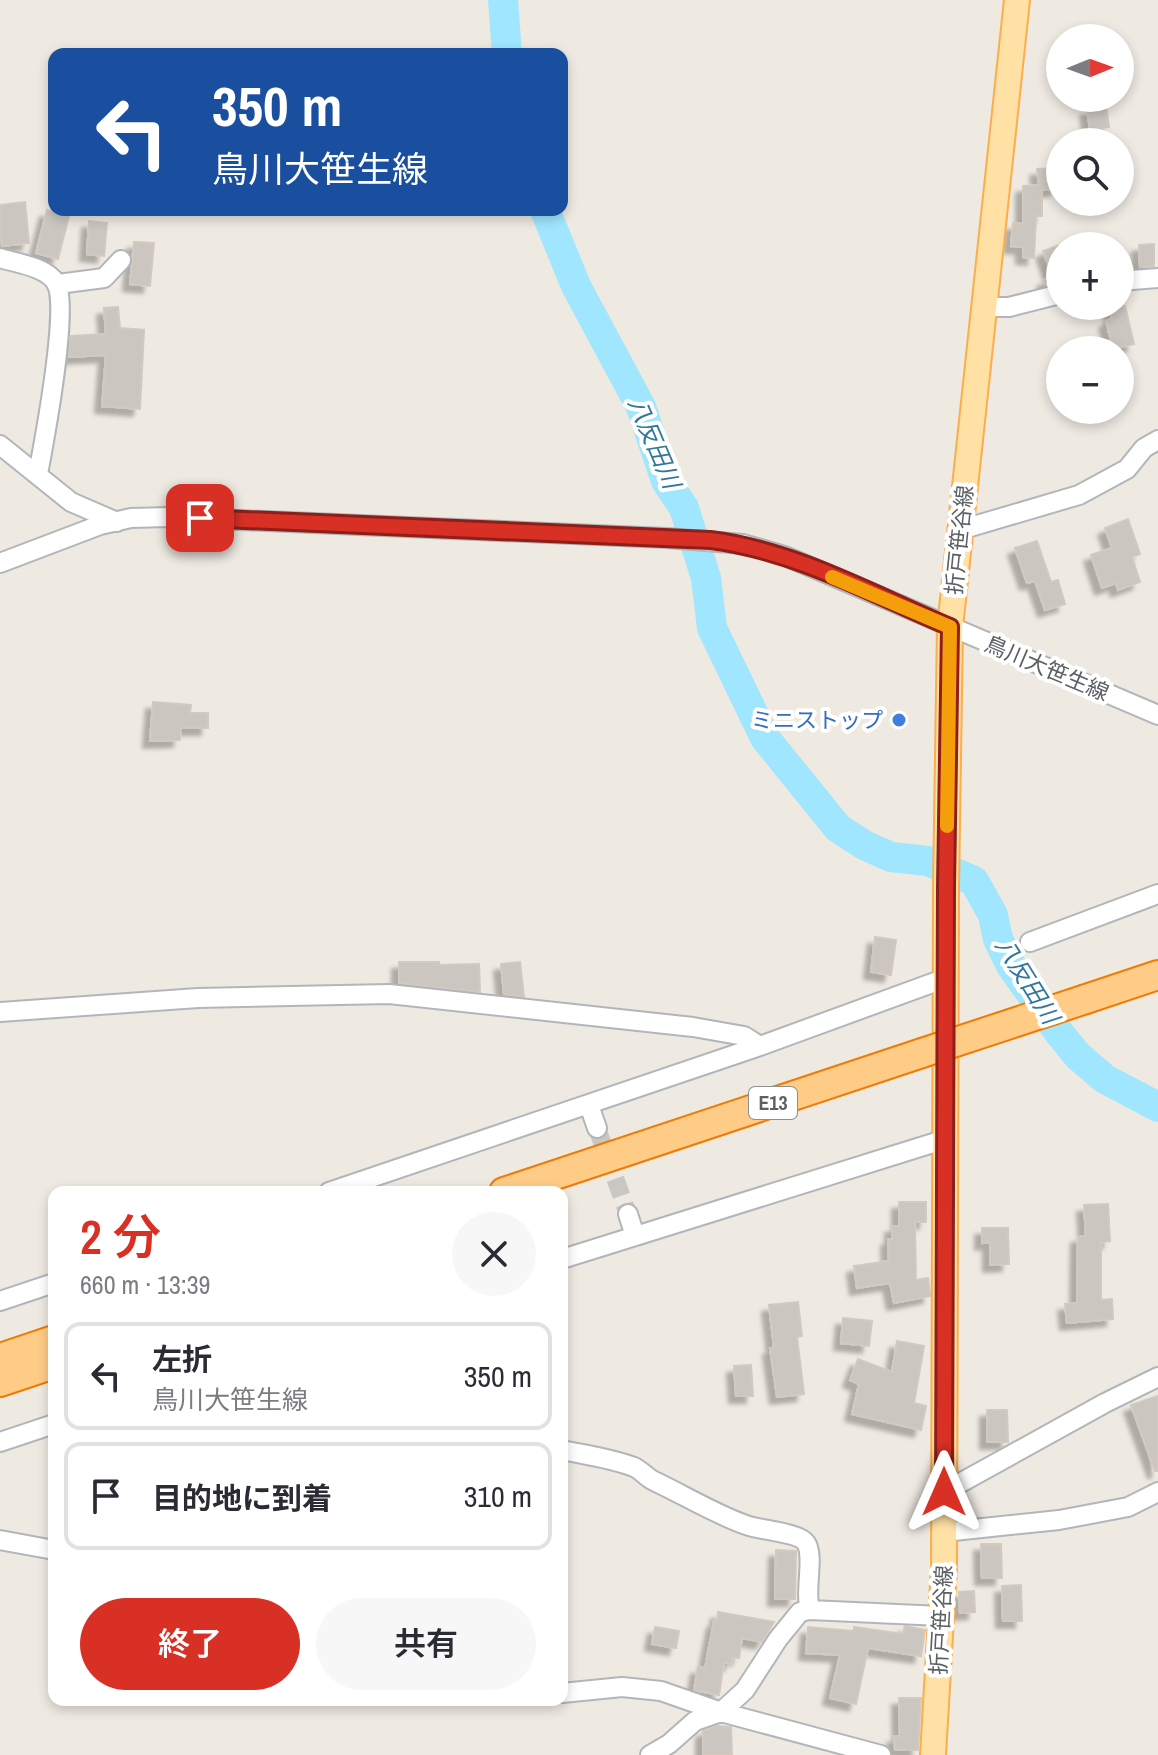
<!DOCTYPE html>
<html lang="ja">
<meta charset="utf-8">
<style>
body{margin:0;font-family:"Archivo Narrow","Noto Sans JP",sans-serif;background:#f7f7f7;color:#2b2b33;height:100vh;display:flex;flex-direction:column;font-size:30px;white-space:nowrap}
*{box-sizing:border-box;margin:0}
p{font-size:26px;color:#7c7c81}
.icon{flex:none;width:44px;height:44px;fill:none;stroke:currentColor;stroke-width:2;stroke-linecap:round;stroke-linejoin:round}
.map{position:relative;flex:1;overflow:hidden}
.side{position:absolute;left:48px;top:1186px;width:520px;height:520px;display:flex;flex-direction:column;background:#fff;border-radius:16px;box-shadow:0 4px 12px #0003}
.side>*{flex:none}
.banner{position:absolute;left:48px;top:48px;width:520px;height:168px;border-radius:16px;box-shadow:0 4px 12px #0003;background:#1a4fa0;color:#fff;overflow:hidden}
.needle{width:52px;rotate:89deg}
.tools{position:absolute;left:1046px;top:24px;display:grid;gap:16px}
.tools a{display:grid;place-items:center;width:88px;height:88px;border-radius:50%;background:#fff;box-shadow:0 4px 12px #0003;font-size:40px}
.pin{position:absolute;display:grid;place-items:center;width:68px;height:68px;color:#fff;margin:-34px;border-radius:16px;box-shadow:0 4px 12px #0006}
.me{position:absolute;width:88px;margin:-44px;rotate:0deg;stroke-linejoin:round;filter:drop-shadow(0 0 6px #0008)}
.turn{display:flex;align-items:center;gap:28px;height:168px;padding:0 32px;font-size:36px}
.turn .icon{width:104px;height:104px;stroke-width:2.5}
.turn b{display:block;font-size:56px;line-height:68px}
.round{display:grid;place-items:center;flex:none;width:84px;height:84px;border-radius:42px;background:#f7f7f7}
.head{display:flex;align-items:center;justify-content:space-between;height:136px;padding:0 32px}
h1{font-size:48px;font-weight:600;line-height:60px;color:#d93025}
.button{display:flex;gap:16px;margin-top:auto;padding:16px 32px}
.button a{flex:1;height:92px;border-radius:48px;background:#d93025;color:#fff;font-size:32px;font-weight:600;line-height:92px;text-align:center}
.button a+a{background:#f7f7f7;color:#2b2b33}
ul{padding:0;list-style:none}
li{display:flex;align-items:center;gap:24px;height:108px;margin:0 16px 12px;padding:0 16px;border:4px solid #e1e1e2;border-radius:16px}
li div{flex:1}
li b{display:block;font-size:30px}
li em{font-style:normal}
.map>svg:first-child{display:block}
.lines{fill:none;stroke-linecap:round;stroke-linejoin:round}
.river{stroke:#a0e6ff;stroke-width:30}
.building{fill:#cbc6c0;stroke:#d3c9bf;stroke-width:2;filter:url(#shadow)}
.minor-tunnel{stroke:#c9c7c2;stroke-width:18;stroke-dasharray:18 9;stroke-linecap:butt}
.minor-casing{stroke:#b2b6ba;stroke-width:22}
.major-casing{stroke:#fdad4b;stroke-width:28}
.highway-casing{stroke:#ef7b00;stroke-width:32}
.minor{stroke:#fff;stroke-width:18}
.major{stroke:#ffe1a5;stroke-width:24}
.highway{stroke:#ffcc87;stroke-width:28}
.highway-bridge-casing{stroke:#ef7b00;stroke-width:32;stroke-linecap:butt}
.highway-bridge{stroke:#ffcc87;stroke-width:28}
.route-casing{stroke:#8d1f18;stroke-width:20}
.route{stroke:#d93025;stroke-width:14}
.slow{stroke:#f59e0b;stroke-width:14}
.shop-dot{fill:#3f7fe0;stroke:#fff;stroke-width:3}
.labels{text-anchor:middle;stroke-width:8;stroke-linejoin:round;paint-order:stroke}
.shield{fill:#fff;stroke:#8c9092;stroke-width:2}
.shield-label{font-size:20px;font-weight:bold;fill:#5a6063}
.street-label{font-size:22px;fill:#5a6063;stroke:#fff}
.shop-label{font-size:22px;fill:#366cbe;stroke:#fff;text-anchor:end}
.water-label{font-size:24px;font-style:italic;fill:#2f789d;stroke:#fff}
</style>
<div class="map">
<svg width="1158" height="1755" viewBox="0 0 1158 1755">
<defs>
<filter id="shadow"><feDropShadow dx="-7" dy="7" stdDeviation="2" flood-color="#0004"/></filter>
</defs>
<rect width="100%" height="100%" fill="#eee9e1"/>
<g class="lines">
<path class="river" d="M503,0L507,54
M545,210L576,286L641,407L666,481L684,508L706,578L712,628L765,738L838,828L864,845L891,857L928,861L974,881L993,915L998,939L1012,967L1060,1034L1078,1056L1105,1079L1158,1107"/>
</g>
<path class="building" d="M1106,106L1109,127L1090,129L1087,109Z
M1056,168L1057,189L1042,190V216H1036L1034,258L1023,257V247L1011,246L1013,223L1023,224V186L1039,185L1037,169Z
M25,202L29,243L2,246L0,205Z
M47,210L69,216L58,259L36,253Z
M89,221L107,223L104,256L87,254Z
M134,242L154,243L150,286L130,284Z
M1154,244V266L1140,267L1139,245Z
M1060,245V282L1045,285L1044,280L1053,278L1043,251Z
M1112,306H1125L1134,344L1113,349L1106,321L1111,319Z
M118,307L120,328L144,330L140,409L102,406L106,355L69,357L71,336L106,334L104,308Z
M1128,519L1140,554L1132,557L1140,582L1118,590L1116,583L1102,588L1091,555L1112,548L1105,528Z
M1037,541L1051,582L1058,580L1065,604L1045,610L1035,581L1027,583L1015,548Z
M153,702L191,705L190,713H208V728H181L180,740L150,741Z
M875,937L896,940L891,975L871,972Z
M399,962H439V965L479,964L480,992L399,983Z
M520,962L524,997L504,994L501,964Z
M899,1202H926V1222H915L916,1280L928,1278L930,1296L894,1303L890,1283L857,1288L854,1266L889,1261L888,1239H892V1226H899Z
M1108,1204L1110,1241L1101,1242V1300L1112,1299L1113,1319L1067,1323L1065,1304L1077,1303L1078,1236H1086L1084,1205Z
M982,1228H1008L1009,1264L990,1265V1242L982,1243Z
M798,1302L802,1336L797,1337L804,1394L777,1397L770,1348H774L769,1305Z
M843,1318L872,1321L869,1346L841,1343Z
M897,1341L924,1346L914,1403L926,1406L921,1430L852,1414L859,1384L850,1380L858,1359L892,1372Z
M751,1365L753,1396H736L734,1366Z
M1158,1396V1471H1155L1131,1405Z
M987,1410H1007L1008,1442H987Z
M981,1544H1001L1002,1578H982Z
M776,1550L796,1551L795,1599H775Z
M1021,1585L1022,1621H1003L1002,1586Z
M974,1591L975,1612L960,1613L959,1592Z
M718,1612L774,1622L762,1642L742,1638L739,1658L732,1657L731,1664L724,1662L719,1695L694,1690L698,1667L705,1668L714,1621H717Z
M905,1626L925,1630L921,1656L868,1648L856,1704L830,1698L840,1655L806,1653L808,1627L854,1631V1627L903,1634Z
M655,1627L679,1631L676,1648L652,1644Z
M899,1698H921L918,1750H895L894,1736H900Z
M718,1726L731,1727L732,1755H703V1731Z"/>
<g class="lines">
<path class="minor-tunnel" d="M597,1128L628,1214"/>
<g class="minor-casing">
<path id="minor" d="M0,258C16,263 47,267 56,283C70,306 44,442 38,474
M1120,281L1158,278
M58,284L104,278L121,260
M983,307H1009L1060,294
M0,445L71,502L117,522
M960,530L1079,495L1127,469L1144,448L1158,440
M0,563L100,525L131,518L169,517L667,538L743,544L785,556L1158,715
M1030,942L1158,894
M0,1012L198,998L389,994L693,1027L744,1036L760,1046
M589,1105L597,1128
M329,1192L760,1046L946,978
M628,1214L635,1236
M562,1259L946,1139
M0,1301L54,1283
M0,1442L54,1424
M562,1450C586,1455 611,1458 634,1467C641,1470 646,1477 654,1481C684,1495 718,1516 749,1526C761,1530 800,1533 806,1543C815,1556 804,1591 810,1610
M944,1492L1105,1403L1158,1377
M944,1532L1059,1520L1128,1507L1158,1492
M0,1540L54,1550
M562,1693L622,1687L661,1691L721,1712L881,1755
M650,1755L669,1744L695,1721L721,1712L745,1690L778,1639L800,1612L810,1610L941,1616"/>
</g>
<g class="major-casing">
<path id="major" d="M933,1755L944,1567L946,888L950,627L1017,0"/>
</g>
<g class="highway-casing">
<path id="highway" d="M1086,999L1158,975
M504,1192L922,1053
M0,1358L54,1340
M0,1382L54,1364"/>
</g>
<use href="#minor" class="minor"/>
<use href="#major" class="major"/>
<use href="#highway" class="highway"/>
<g class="highway-bridge-casing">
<path id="highway-bridge" d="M922,1053L1086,999"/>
</g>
<use href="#highway-bridge" class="highway-bridge"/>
</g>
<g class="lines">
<g class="route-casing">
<path id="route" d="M200,518L710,540C794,550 872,594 950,627L946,888L944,1492"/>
</g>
<use href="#route" class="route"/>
<path class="slow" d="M832,577L950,627L947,826"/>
</g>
<circle class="shop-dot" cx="899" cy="720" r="8"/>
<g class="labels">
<rect class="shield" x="749" y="1087" width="48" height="32" rx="6"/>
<g class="shield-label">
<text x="773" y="1110">E13</text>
</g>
<g class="street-label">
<text transform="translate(959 540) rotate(-84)" y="8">折戸笹谷線</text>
<text transform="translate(1047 668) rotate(23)" y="8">鳥川大笹生線</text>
<text transform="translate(941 1620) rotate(-87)" y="8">折戸笹谷線</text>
</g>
<g class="shop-label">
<text x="883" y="728">ミニストップ</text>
</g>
<g class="water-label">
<text transform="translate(654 443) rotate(67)" y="8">八反田川</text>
<text transform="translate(1027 981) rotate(58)" y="8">八反田川</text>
</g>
</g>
</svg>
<div class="tools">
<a><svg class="needle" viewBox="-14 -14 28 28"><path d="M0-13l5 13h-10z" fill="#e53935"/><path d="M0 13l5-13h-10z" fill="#7c7c81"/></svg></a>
<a><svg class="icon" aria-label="search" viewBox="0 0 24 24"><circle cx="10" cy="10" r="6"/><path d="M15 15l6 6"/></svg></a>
<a>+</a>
<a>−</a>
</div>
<div class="pin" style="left:200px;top:518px;background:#d93025"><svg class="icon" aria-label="arrive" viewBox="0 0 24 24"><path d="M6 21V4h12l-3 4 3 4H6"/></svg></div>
<svg class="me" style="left:944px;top:1492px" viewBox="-20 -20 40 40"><path d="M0-17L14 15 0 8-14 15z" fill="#d93025" stroke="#fff" stroke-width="4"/></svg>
<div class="banner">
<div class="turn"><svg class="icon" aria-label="left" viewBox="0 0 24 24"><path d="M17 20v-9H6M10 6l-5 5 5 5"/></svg><div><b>350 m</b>鳥川大笹生線</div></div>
</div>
<section class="side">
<div class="head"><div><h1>2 分</h1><p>660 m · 13:39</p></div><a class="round"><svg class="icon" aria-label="close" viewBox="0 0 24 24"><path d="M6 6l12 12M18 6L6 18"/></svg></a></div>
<ul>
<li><svg class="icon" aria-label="left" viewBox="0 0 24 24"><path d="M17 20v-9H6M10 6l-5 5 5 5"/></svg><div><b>左折</b><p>鳥川大笹生線</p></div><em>350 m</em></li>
<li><svg class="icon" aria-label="arrive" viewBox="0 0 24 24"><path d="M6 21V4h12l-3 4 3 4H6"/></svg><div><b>目的地に到着</b></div><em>310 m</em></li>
</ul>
<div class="button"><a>終了</a><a>共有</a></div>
</section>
</div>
